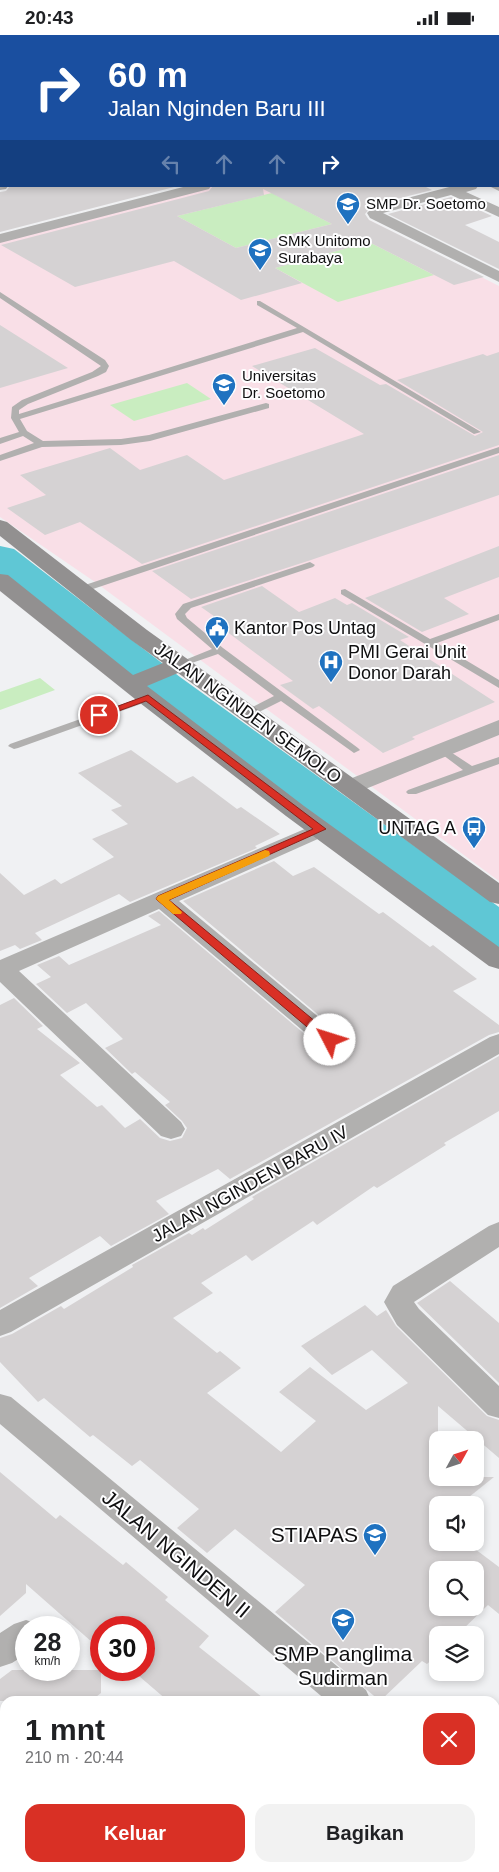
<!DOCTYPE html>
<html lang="id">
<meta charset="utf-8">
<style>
body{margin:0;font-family:Helvetica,sans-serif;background:#f2f2f2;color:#202124;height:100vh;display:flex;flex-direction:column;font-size:19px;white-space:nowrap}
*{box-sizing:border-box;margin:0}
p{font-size:16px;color:#757577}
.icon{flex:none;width:28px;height:28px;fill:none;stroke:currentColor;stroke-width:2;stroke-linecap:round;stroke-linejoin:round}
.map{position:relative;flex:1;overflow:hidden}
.panel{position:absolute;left:0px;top:1661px;width:500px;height:176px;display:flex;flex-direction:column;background:#fff;border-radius:15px 15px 0 0;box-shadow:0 2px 8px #0003}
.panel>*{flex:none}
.top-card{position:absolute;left:0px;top:0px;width:500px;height:152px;box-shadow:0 2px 8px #0003;background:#1a4fa0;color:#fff;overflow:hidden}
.needle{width:32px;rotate:50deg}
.controls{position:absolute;left:429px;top:1396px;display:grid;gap:10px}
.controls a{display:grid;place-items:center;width:55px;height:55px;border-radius:10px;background:#fff;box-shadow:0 2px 8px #0003;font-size:25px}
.speed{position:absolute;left:15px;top:1581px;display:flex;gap:10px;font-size:25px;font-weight:700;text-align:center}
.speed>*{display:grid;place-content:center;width:65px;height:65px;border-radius:50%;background:#fff;box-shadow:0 2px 8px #0003;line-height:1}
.speed small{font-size:12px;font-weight:400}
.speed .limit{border:8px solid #d22;background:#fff;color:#111}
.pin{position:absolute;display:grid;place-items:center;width:42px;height:42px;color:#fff;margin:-21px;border:2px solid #fff;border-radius:50%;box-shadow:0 1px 5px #0007}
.me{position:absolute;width:55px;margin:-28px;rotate:310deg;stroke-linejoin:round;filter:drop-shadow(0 0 4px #0008)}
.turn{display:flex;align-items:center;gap:18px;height:105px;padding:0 25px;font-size:22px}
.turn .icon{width:65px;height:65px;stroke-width:2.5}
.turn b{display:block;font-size:35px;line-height:42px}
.lanes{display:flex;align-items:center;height:48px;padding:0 25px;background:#0003;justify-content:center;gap:25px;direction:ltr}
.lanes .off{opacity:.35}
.round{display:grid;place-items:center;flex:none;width:52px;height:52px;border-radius:15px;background:#f2f2f2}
.summary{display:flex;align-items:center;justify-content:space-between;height:85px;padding:0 25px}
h1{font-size:30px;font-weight:700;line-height:38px}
.cta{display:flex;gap:10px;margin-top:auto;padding:10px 25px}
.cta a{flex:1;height:58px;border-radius:15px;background:#d93025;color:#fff;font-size:20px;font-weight:700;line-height:58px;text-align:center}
.cta a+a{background:#f2f2f2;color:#202124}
.status{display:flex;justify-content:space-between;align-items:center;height:35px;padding:0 25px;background:#fff;direction:ltr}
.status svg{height:14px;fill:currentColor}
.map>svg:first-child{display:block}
.education{fill:#f9dfe7}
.green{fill:#c9edc0}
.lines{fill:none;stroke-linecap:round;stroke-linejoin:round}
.river{fill:#5fc7d5;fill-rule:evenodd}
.building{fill:#d5d2d3;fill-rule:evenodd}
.lane{fill:#b1b0af;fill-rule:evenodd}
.street{fill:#b1b0af;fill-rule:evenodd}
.secondary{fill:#929090;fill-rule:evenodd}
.primary{fill:#7c7a79;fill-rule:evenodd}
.route{fill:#d93025;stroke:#8d1f18}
.slow{fill:#f59e0b}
.labels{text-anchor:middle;stroke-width:4;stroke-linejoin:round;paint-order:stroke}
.far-poi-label{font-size:15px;fill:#0f0f10;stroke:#fefeff;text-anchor:start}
.poi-label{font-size:18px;fill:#0f0f10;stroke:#fefeff;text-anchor:start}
.street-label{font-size:18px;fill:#0f0f10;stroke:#fefeff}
.near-poi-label{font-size:21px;fill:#0f0f10;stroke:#fefeff;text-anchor:end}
.near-street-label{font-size:21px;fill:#0f0f10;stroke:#fefeff}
</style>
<div class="status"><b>20:43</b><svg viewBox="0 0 49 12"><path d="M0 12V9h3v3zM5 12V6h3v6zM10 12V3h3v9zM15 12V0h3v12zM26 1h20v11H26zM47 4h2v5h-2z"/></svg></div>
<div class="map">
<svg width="499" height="1837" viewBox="0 0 499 1837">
<rect width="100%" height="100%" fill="#f0f1f3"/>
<path class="education" d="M212,151H391L349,175L499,251V846L95,547L0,482V207Z"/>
<path class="green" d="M272,158L332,189L236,213L177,181Z
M369,207L434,240L338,267L275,233Z
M187,348L211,364L134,386L110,370Z
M40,643L55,655L0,675V657Z"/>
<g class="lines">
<path class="river" d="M0,511L14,514L180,642L499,872V913L481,908L148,660L0,543Z"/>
</g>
<path class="building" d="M10,151H178L0,197V157L6,156Z
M213,151H424L432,155L373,170L365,179L369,185L484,242L454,250L369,207L275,233L302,248L241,265L174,226L75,252L1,210L209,156ZM263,154L332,189L236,213L177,181L264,160Z
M451,162L492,181L465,190L499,207V234L388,179Z
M0,290L68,333L0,353Z
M315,313L380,350L386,349L475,401L483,397L397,345L483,319L487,321L499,317V410L142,529L80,487L45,500L7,473L46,460L20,440L110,413L140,435L187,420L224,445L364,399L252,331Z
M499,420V460L311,525L191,564L152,536Z
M499,511V542L444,563L469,579L422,597L365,563Z
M262,551L299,577L335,563L347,570L352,568L409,602L400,605L495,667L412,702L415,704L383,718L319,671L313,674L280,650L293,646L222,593L228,591L201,572Z
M131,715L177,748L193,741L237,774L241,772L280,799L255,811L257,813L130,867L119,859L35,898L42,905L20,914L15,910L0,916V838L24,860L55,844L61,849L114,822L92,804L128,789L111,775L122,771L78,738Z
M274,826L293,841L314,832L379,879L383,877L430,912L433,910L477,944L453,956L499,990V997L489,1000L230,1144L218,1134L156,1166L169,1179L111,1211L100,1201L29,1243L38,1251L0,1273V970L14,963L43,991L37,994L80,1028L60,1040L97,1072L102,1070L125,1093L140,1084L160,1103L170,1106L182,1103L187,1093L182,1086L165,1070L170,1067L135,1037L132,1039L105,1013L123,1004L86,968L67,978L36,949L51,942L37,930L59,921L69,930L161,890L148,881L159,876L320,1012L329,1016L340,1013L345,1006L340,998L183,866Z
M499,1021V1076L444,1108L446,1110L377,1153L374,1151L317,1190L313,1186L252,1226L246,1220L201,1248L213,1258L173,1283L217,1318L220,1316L241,1333L207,1358L281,1417L316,1386L279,1357L310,1332L366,1375L408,1348L372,1315L332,1340L301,1311L365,1270L377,1281L386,1275L396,1291L487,1381L499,1385V1423L438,1371V1442H494L459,1470H438V1508H467L499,1532V1579L488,1570L457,1600H438V1619L427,1629L422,1626L380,1666L275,1577L305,1550L235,1494L207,1518L177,1493L199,1474L140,1425L132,1431L93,1400L90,1402L44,1363L38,1367L0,1327V1303L12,1299L61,1271L64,1274L133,1232L132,1230L189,1198L192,1200L203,1193L205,1195L254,1164L252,1162ZM438,1535H475V1572H438Z
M450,1246L499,1288V1348L417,1268Z
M0,1437L56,1484L60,1480L123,1530L126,1527L168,1562L165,1565L209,1601L199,1612L267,1666H168L132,1635H144V1592H101V1615L26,1549V1558L0,1581Z
M12,1635H101V1658L91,1666H0V1644Z"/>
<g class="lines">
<path class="lane" d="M490,151H499V156L491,152Z
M0,257L105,325L109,331L106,337L98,341L28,369L19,375V379L297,293L257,270V266H260L481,397L474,399L303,297L20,384L27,396L43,406L121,404L149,400L266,368L269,369V373L150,406L121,410L42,412L0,426V420L34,408L23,401L0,409V403L19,397L11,383L12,372L22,365L92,337L101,331L0,263Z
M499,412V418L84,557H76L75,555L76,553Z
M310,527L315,530L313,532L191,573L185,579L187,583L223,613L358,713L360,715L354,718L281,666L253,680H245L244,678L245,676L274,661L218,619L180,632L175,629L212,614L177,584L175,579L183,569Z
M345,554L430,604L499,579V585L437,608L499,645V653L341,559V555Z
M148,660L153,663L152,665L18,713L14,714L8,711L10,709Z
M443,712L472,731L499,722V729L416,759H408L406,757L408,755L463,735L439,717L437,715Z"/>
<path class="street" d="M0,55H1V64H0Z
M0,147L1,151H8L6,154L0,155Z
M187,151H211L209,154L0,208V199Z
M453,151H478L476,154L466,157L499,172V182L451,160L383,178L499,236V247L370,183L367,178L373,172Z
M499,685V700L358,757L350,759L342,757L339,752L342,747Z
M321,787L329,789L333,794L329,799L179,866L339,999L343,1005L339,1011L330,1014L321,1011L159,874L19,936L181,1087L185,1094L181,1101L171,1104L161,1101L0,947V925Z
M499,999V1019L11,1297L0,1301V1275L490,1002Z
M499,1187V1212L414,1267L419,1274L499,1351V1383L488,1380L397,1290L384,1267L393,1251L489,1191Z
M0,1359L11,1362L366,1655L371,1666H327L0,1389Z
M26,1585L38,1589L40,1592H26V1619L12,1628L0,1632V1598L14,1589Z
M495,1772L499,1774V1811L495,1809Z
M97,1832H140L138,1837H95Z
M234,1832H274L276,1837H236Z"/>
<path class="secondary" d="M0,485L7,487L147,595L499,848V869L490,867L178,638L147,651L304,771L499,912V934L489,931L286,781L140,668L0,556V539L8,540L133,640L163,628L131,605L0,501Z"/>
<path class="primary" d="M0,7H1V15H0Z"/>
</g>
<path class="route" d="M148,660L326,794L169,865L334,1002L336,1005L334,1008H326L156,864L158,861L313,794L146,666L102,682H95L94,680Z"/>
<path class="slow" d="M265,815L269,816L270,819L269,821L169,865L182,877L181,879H173L156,864L158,861Z"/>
<defs>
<g id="school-pin" transform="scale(1.25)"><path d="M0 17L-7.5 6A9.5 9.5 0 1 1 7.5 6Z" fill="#1f72c0" stroke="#fefeff"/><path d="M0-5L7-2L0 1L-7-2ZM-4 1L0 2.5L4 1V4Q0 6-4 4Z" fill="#fff"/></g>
<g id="university-pin" transform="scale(1.25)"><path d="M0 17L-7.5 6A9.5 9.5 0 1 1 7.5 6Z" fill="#1f72c0" stroke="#fefeff"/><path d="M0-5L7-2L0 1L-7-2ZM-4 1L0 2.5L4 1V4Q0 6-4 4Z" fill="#fff"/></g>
<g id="civic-pin" transform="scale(1.25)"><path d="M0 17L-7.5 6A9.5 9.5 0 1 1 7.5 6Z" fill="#1f72c0" stroke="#fefeff"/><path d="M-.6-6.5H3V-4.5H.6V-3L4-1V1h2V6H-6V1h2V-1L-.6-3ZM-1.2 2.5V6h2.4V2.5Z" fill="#fff"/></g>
<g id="hospital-pin" transform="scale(1.25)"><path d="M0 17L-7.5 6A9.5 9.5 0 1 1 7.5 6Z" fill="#1f72c0" stroke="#fefeff"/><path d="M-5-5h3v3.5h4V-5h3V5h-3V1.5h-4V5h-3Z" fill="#fff"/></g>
<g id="bus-pin" transform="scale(1.25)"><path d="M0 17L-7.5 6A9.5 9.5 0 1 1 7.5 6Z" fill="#1f72c0" stroke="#fefeff"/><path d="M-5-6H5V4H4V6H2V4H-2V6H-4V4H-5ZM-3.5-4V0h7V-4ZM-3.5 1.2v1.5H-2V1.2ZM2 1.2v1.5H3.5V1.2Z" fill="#fff"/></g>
</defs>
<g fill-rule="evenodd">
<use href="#school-pin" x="348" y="169"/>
<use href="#school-pin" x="260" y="215"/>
<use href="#university-pin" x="224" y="350"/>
<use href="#civic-pin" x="217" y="593"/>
<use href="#hospital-pin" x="331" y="627"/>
<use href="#bus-pin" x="474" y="793"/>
<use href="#university-pin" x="375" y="1500"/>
<use href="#school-pin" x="343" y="1585"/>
</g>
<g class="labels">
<g class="far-poi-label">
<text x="366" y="174">SMP Dr. Soetomo</text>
<text x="278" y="211">SMK Unitomo<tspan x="278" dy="17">Surabaya</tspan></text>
<text x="242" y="346">Universitas<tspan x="242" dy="17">Dr. Soetomo</tspan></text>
</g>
<g class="poi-label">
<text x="234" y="599">Kantor Pos Untag</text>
<text x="348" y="623">PMI Gerai Unit<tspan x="348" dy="21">Donor Darah</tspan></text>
<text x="456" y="799" text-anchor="end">UNTAG A</text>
</g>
<g class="street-label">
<text transform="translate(248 678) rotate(36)" y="6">JALAN NGINDEN SEMOLO</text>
<text transform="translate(250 1149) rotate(-29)" y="6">JALAN NGINDEN BARU IV</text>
</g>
<g class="near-poi-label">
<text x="358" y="1507">STIAPAS</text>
<text x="343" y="1626" text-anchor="middle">SMP Panglima<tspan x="343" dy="24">Sudirman</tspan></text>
</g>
<g class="near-street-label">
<text transform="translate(176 1519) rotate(40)" y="7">JALAN NGINDEN II</text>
</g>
</g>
</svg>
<div class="controls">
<a><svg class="needle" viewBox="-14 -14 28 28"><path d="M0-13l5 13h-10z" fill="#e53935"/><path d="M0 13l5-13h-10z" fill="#757577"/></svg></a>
<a><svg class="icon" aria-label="sound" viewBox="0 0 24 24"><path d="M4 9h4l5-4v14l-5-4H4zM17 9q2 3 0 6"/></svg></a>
<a><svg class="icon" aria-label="search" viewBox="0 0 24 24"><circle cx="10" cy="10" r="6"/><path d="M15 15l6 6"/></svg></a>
<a><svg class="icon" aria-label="layers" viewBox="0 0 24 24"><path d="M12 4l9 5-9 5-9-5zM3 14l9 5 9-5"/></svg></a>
</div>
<div class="speed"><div>28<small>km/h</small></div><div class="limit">30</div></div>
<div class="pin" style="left:99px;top:680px;background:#d93025"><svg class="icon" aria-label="arrive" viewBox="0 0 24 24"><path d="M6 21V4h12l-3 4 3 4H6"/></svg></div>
<svg class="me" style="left:330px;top:1005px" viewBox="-20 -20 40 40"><circle r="19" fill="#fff"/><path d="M0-13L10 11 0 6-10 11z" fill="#d93025"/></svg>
<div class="top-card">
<div class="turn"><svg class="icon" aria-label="right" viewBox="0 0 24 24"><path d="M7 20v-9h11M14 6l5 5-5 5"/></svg><div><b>60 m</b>Jalan Nginden Baru III</div></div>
<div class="lanes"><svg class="icon off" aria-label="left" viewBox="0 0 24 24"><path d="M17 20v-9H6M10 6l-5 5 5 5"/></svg><svg class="icon off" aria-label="ahead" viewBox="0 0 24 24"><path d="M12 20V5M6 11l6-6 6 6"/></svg><svg class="icon off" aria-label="ahead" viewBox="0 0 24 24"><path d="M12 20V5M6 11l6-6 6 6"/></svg><svg class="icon" aria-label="right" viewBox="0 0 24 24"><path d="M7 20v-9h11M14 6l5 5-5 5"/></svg></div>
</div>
<section class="panel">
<div class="summary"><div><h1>1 mnt</h1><p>210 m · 20:44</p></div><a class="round" style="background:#d93025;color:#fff"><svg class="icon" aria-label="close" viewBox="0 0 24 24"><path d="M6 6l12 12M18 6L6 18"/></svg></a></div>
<div class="cta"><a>Keluar</a><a>Bagikan</a></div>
</section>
</div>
